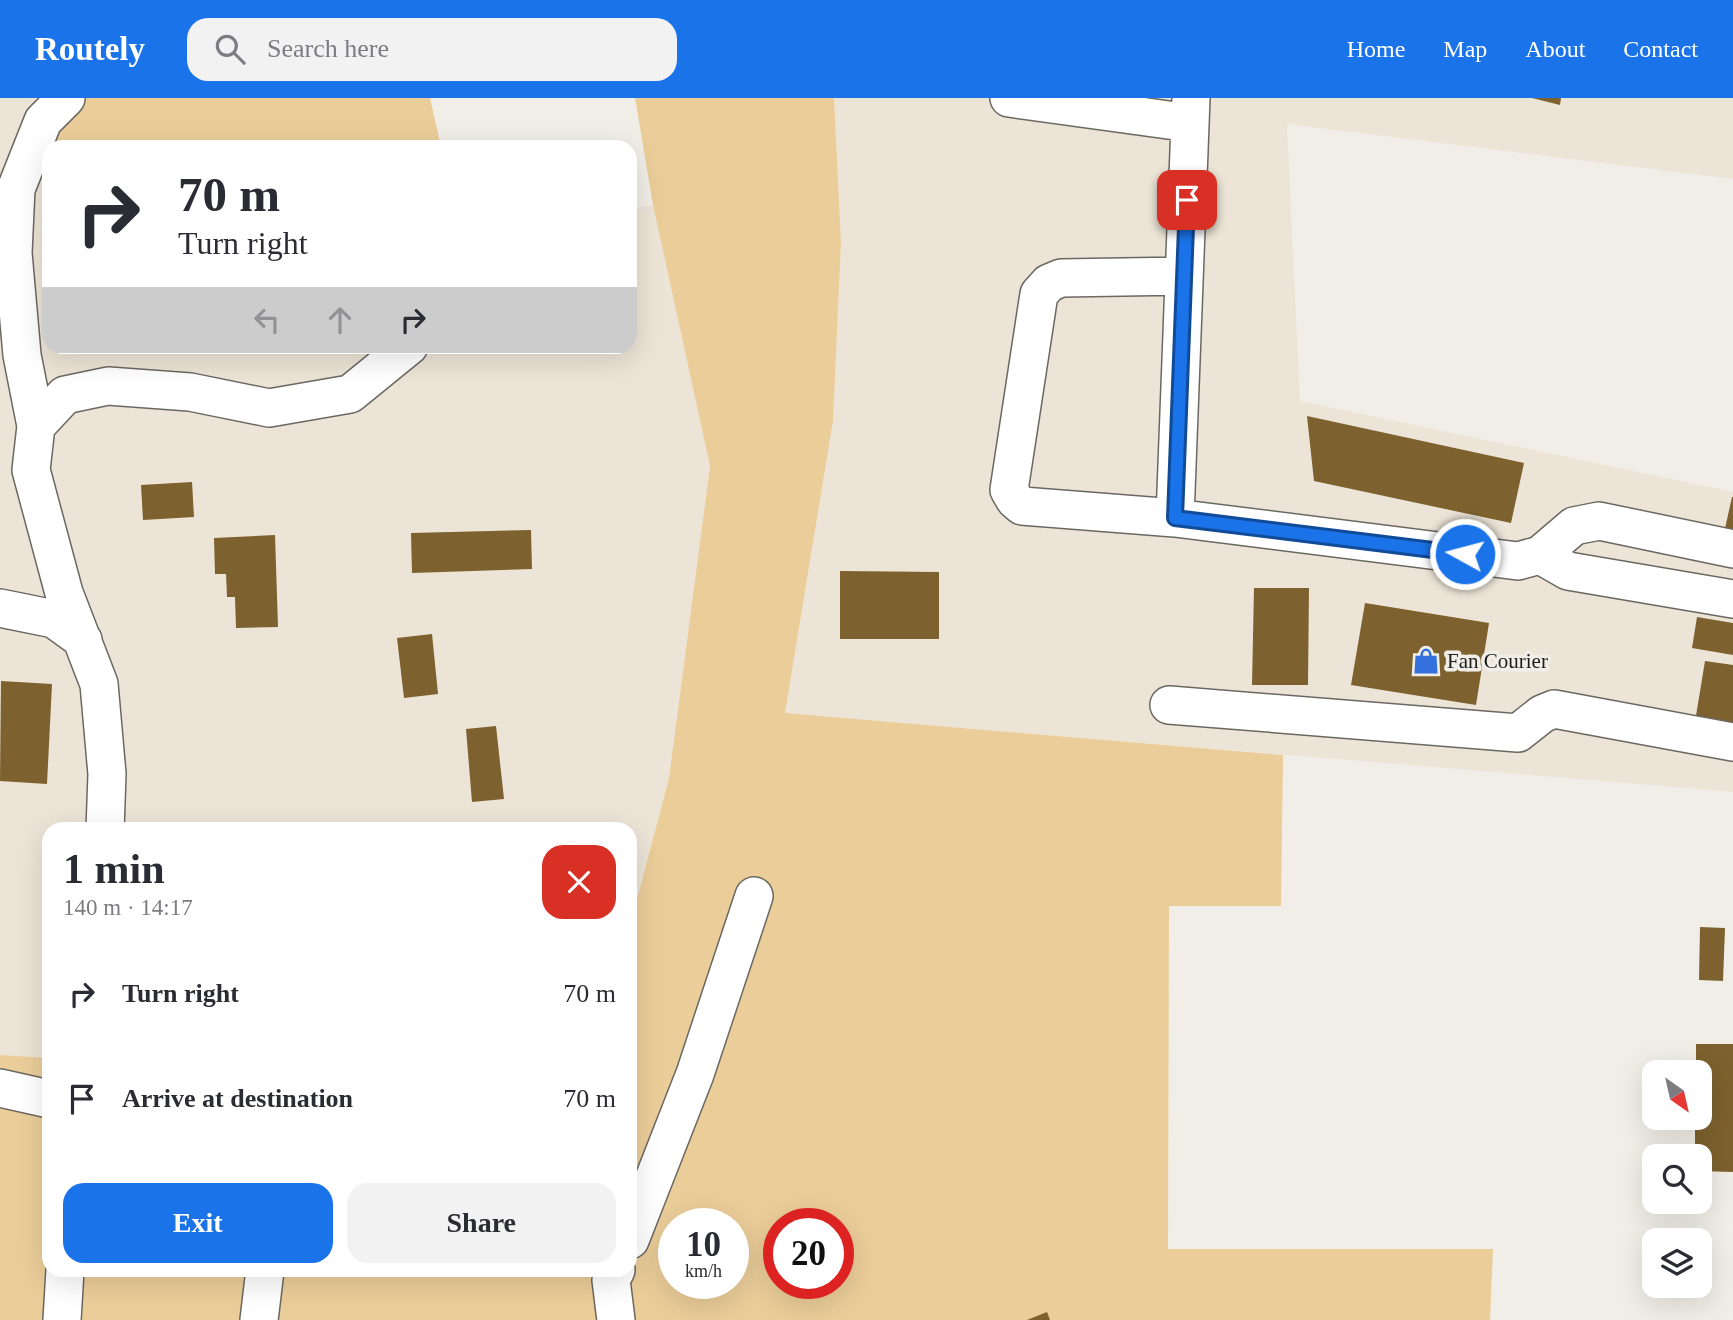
<!DOCTYPE html>
<meta charset="utf-8">
<style>
body{margin:0;font-family:"Times New Roman",serif;background:#f2f2f3;color:#2b2b33;height:100vh;display:flex;flex-direction:column;font-size:26px;white-space:nowrap}
*{box-sizing:border-box;margin:0}
p{font-size:23px;color:#7c7c81}
.icon{flex:none;width:38px;height:38px;fill:none;stroke:currentColor;stroke-width:2;stroke-linecap:round;stroke-linejoin:round}
.map{position:relative;flex:1;overflow:hidden}
.details{position:absolute;left:42px;top:724px;width:595px;height:455px;display:flex;flex-direction:column;background:#fff;border-radius:21px;box-shadow:0 7px 28px #0002}
.details>*{flex:none}
.top-card{position:absolute;left:42px;top:42px;width:595px;height:214px;border-radius:21px;box-shadow:0 7px 28px #0002;background:#fff;color:#2b2b33;overflow:hidden}
.needle{width:46px;rotate:146deg}
.buttons{position:absolute;left:1642px;top:962px;display:grid;gap:14px}
.buttons a{display:grid;place-items:center;width:70px;height:70px;border-radius:14px;background:#fff;box-shadow:0 7px 28px #0002;font-size:35px}
.speed{position:absolute;left:658px;top:1110px;display:flex;gap:14px;font-size:35px;font-weight:700;text-align:center}
.speed>*{display:grid;place-content:center;width:91px;height:91px;border-radius:50%;background:#fff;box-shadow:0 7px 28px #0002;line-height:1}
.speed small{font-size:18px;font-weight:400}
.speed .limit{border:10px solid #d22;background:#fff;color:#111}
.pin{position:absolute;display:grid;place-items:center;width:60px;height:60px;color:#fff;margin:-30px;border-radius:14px;box-shadow:0 4px 10px #0006}
.me{position:absolute;width:77px;margin:-38px;rotate:277deg;stroke-linejoin:round;filter:drop-shadow(0 0 5px #0008)}
.turn{display:flex;align-items:center;gap:24px;height:147px;padding:0 21px;font-size:32px}
.turn .icon{width:91px;height:91px;stroke-width:2.5}
.turn b{display:block;font-size:49px;line-height:60px}
.lanes{display:flex;align-items:center;height:66px;padding:0 21px;background:#0003;justify-content:center;gap:35px;direction:ltr}
.lanes .off{opacity:.35}
.round{display:grid;place-items:center;flex:none;width:74px;height:74px;border-radius:21px;background:#f2f2f3}
.head{display:flex;align-items:center;justify-content:space-between;height:119px;padding:0 21px}
h1{font-size:42px;font-weight:800;line-height:52px}
.cta{display:flex;gap:14px;margin-top:auto;padding:14px 21px}
.cta a{flex:1;height:80px;border-radius:21px;background:#1a73e8;color:#fff;font-size:28px;font-weight:800;line-height:80px;text-align:center}
.cta a+a{background:#f2f2f3;color:#2b2b33}
ul{padding:0;list-style:none}
li{display:flex;align-items:center;gap:21px;height:105px;padding:0 21px}
li div{flex:1}
li b{display:block;font-size:26px}
li em{font-style:normal}
header{display:flex;align-items:center;gap:42px;box-sizing:border-box;height:98px;padding:0 35px;background:#1a73e8;color:#fff}
header strong{font-size:33px}
nav{display:flex;gap:38px;margin-inline-start:auto;font-size:24px}
.search{width:490px;height:63px;background:#f2f2f3;display:flex;align-items:center;gap:18px;box-sizing:border-box;padding:0 24px;border-radius:21px;color:#7c7c81;font-size:26px}
.map>svg:first-child{display:block}
.built{fill:#ece4d6}
.green{fill:#ebcd99;fill-rule:evenodd}
.building{fill:#7d612e}
.lines{fill:none;stroke-linecap:round;stroke-linejoin:round}
.minor-casing{stroke:#6b6862;stroke-width:40}
.minor{stroke:#fff;stroke-width:37}
.route-casing{stroke:#114b97;stroke-width:18}
.route{stroke:#1a73e8;stroke-width:12}
.labels{text-anchor:middle;stroke-width:7;stroke-linejoin:round;paint-order:stroke}
.poi-label{font-size:21px;fill:#1e1d1b;stroke:#f1eee7;text-anchor:start}
</style>
<header>
<strong>Routely</strong>
<div class="search"><svg class="icon" aria-label="search" viewBox="0 0 24 24"><circle cx="10" cy="10" r="6"/><path d="M15 15l6 6"/></svg>Search here</div>
<nav><a>Home</a><a>Map</a><a>About</a><a>Contact</a></nav>
</header>
<div class="map">
<svg width="1733" height="1222" viewBox="0 0 1733 1222">
<rect width="100%" height="100%" fill="#f1eee7"/>
<path class="built" d="M0,0H44L55,49H49V248H630V111L653,107L710,368L669,680L630,828V732H49V960L0,957Z
M834,0H1733V81L1287,26L1300,303L1733,394V694L785,615L833,323L841,144Z"/>
<path class="green" d="M44,0H430L441,49H55Z
M635,0H834L841,144L833,323L785,615L1283,657L1281,808H1169L1168,1151H1493L1490,1222H0V957L49,960V1172H630V828L669,680L710,368L653,107ZM674,1125H733V1185H674ZM779,1125H838V1185H779Z"/>
<path class="building" d="M1532,0H1561L1560,7Z
M1307,318L1524,365L1511,425L1314,383Z
M192,384L194,419L143,422L141,387Z
M1732,399H1733V437L1724,435Z
M531,432L532,471L412,475L411,435Z
M275,437L278,529L236,530L235,499H227L226,476H215L214,440Z
M840,473L939,474V541H840Z
M1254,490H1309L1308,587H1252Z
M1365,505L1489,525L1476,607L1351,587Z
M1697,519L1733,525V557L1692,550Z
M432,536L438,596L404,600L397,540Z
M1705,563L1733,567V637L1694,630Z
M1,583L52,586L47,686L0,683Z
M496,628L504,701L472,704L466,631Z
M1700,829L1725,830L1723,883L1699,882Z
M1696,946H1733V1074L1699,1073V1059H1695V1020H1699V975H1696Z
M1047,1214L1050,1222H1027Z"/>
<g class="lines">
<g class="minor-casing">
<path id="minor" d="M1009,0L1190,25
M1184,178L1061,180L1049,185L1039,196L1009,392L1015,402L1022,408L1175,420L1518,463L1540,457L1574,428L1599,423L1733,451
M36,328L22,257L13,155L16,91L43,23L66,0
M1175,420L1191,0
M1540,457L1568,473L1733,501
M0,510L54,521L83,542
M1169,607L1518,635L1542,616L1554,611L1733,644
M105,732L107,676L99,586L64,495L31,372L36,328L65,297L108,288L190,294L269,310L350,296L409,248
M0,990L49,1001
M630,1142L695,976L754,798
M616,1172L611,1182L616,1222
M62,1222L65,1172
M259,1222L265,1172"/>
</g>
<use href="#minor" class="minor"/>
</g>
<g class="lines">
<g class="route-casing">
<path id="route" d="M1187,102L1175,420L1465,456"/>
</g>
<use href="#route" class="route"/>
</g>
<defs>
<g id="shop-bare" transform="scale(2.1)"><path d="M-5-2.5h2.3a2.7 3.5 0 0 1 5.4 0H5L5.5 6h-11ZM-1.5-2.5h3a1.5 2.3 0 0 0-3 0Z" fill="#3471df" stroke="#f1eee7" stroke-width="2.5" paint-order="stroke"/></g>
</defs>
<g fill-rule="evenodd">
<use href="#shop-bare" x="1426" y="563"/>
</g>
<g class="labels">
<g class="poi-label">
<text x="1447" y="570">Fan Courier</text>
</g>
</g>
</svg>
<div class="buttons">
<a><svg class="needle" viewBox="-14 -14 28 28"><path d="M0-13l5 13h-10z" fill="#e53935"/><path d="M0 13l5-13h-10z" fill="#7c7c81"/></svg></a>
<a><svg class="icon" aria-label="search" viewBox="0 0 24 24"><circle cx="10" cy="10" r="6"/><path d="M15 15l6 6"/></svg></a>
<a><svg class="icon" aria-label="layers" viewBox="0 0 24 24"><path d="M12 4l9 5-9 5-9-5zM3 14l9 5 9-5"/></svg></a>
</div>
<div class="speed"><div>10<small>km/h</small></div><div class="limit">20</div></div>
<div class="pin" style="left:1187px;top:102px;background:#d93025"><svg class="icon" aria-label="arrive" viewBox="0 0 24 24"><path d="M6 21V4h12l-3 4 3 4H6"/></svg></div>
<svg class="me" style="left:1465px;top:456px" viewBox="-20 -20 40 40"><circle r="17" fill="#1a73e8" stroke="#fff" stroke-width="3"/><path d="M0-11L8 9 0 5-8 9z" fill="#fff"/></svg>
<div class="top-card">
<div class="turn"><svg class="icon" aria-label="right" viewBox="0 0 24 24"><path d="M7 20v-9h11M14 6l5 5-5 5"/></svg><div><b>70 m</b>Turn right</div></div>
<div class="lanes"><svg class="icon off" aria-label="left" viewBox="0 0 24 24"><path d="M17 20v-9H6M10 6l-5 5 5 5"/></svg><svg class="icon off" aria-label="ahead" viewBox="0 0 24 24"><path d="M12 20V5M6 11l6-6 6 6"/></svg><svg class="icon" aria-label="right" viewBox="0 0 24 24"><path d="M7 20v-9h11M14 6l5 5-5 5"/></svg></div>
</div>
<section class="details">
<div class="head"><div><h1>1 min</h1><p>140 m · 14:17</p></div><a class="round" style="background:#d93025;color:#fff"><svg class="icon" aria-label="close" viewBox="0 0 24 24"><path d="M6 6l12 12M18 6L6 18"/></svg></a></div>
<ul>
<li><svg class="icon" aria-label="right" viewBox="0 0 24 24"><path d="M7 20v-9h11M14 6l5 5-5 5"/></svg><div><b>Turn right</b></div><em>70 m</em></li>
<li><svg class="icon" aria-label="arrive" viewBox="0 0 24 24"><path d="M6 21V4h12l-3 4 3 4H6"/></svg><div><b>Arrive at destination</b></div><em>70 m</em></li>
</ul>
<div class="cta"><a>Exit</a><a>Share</a></div>
</section>
</div>
